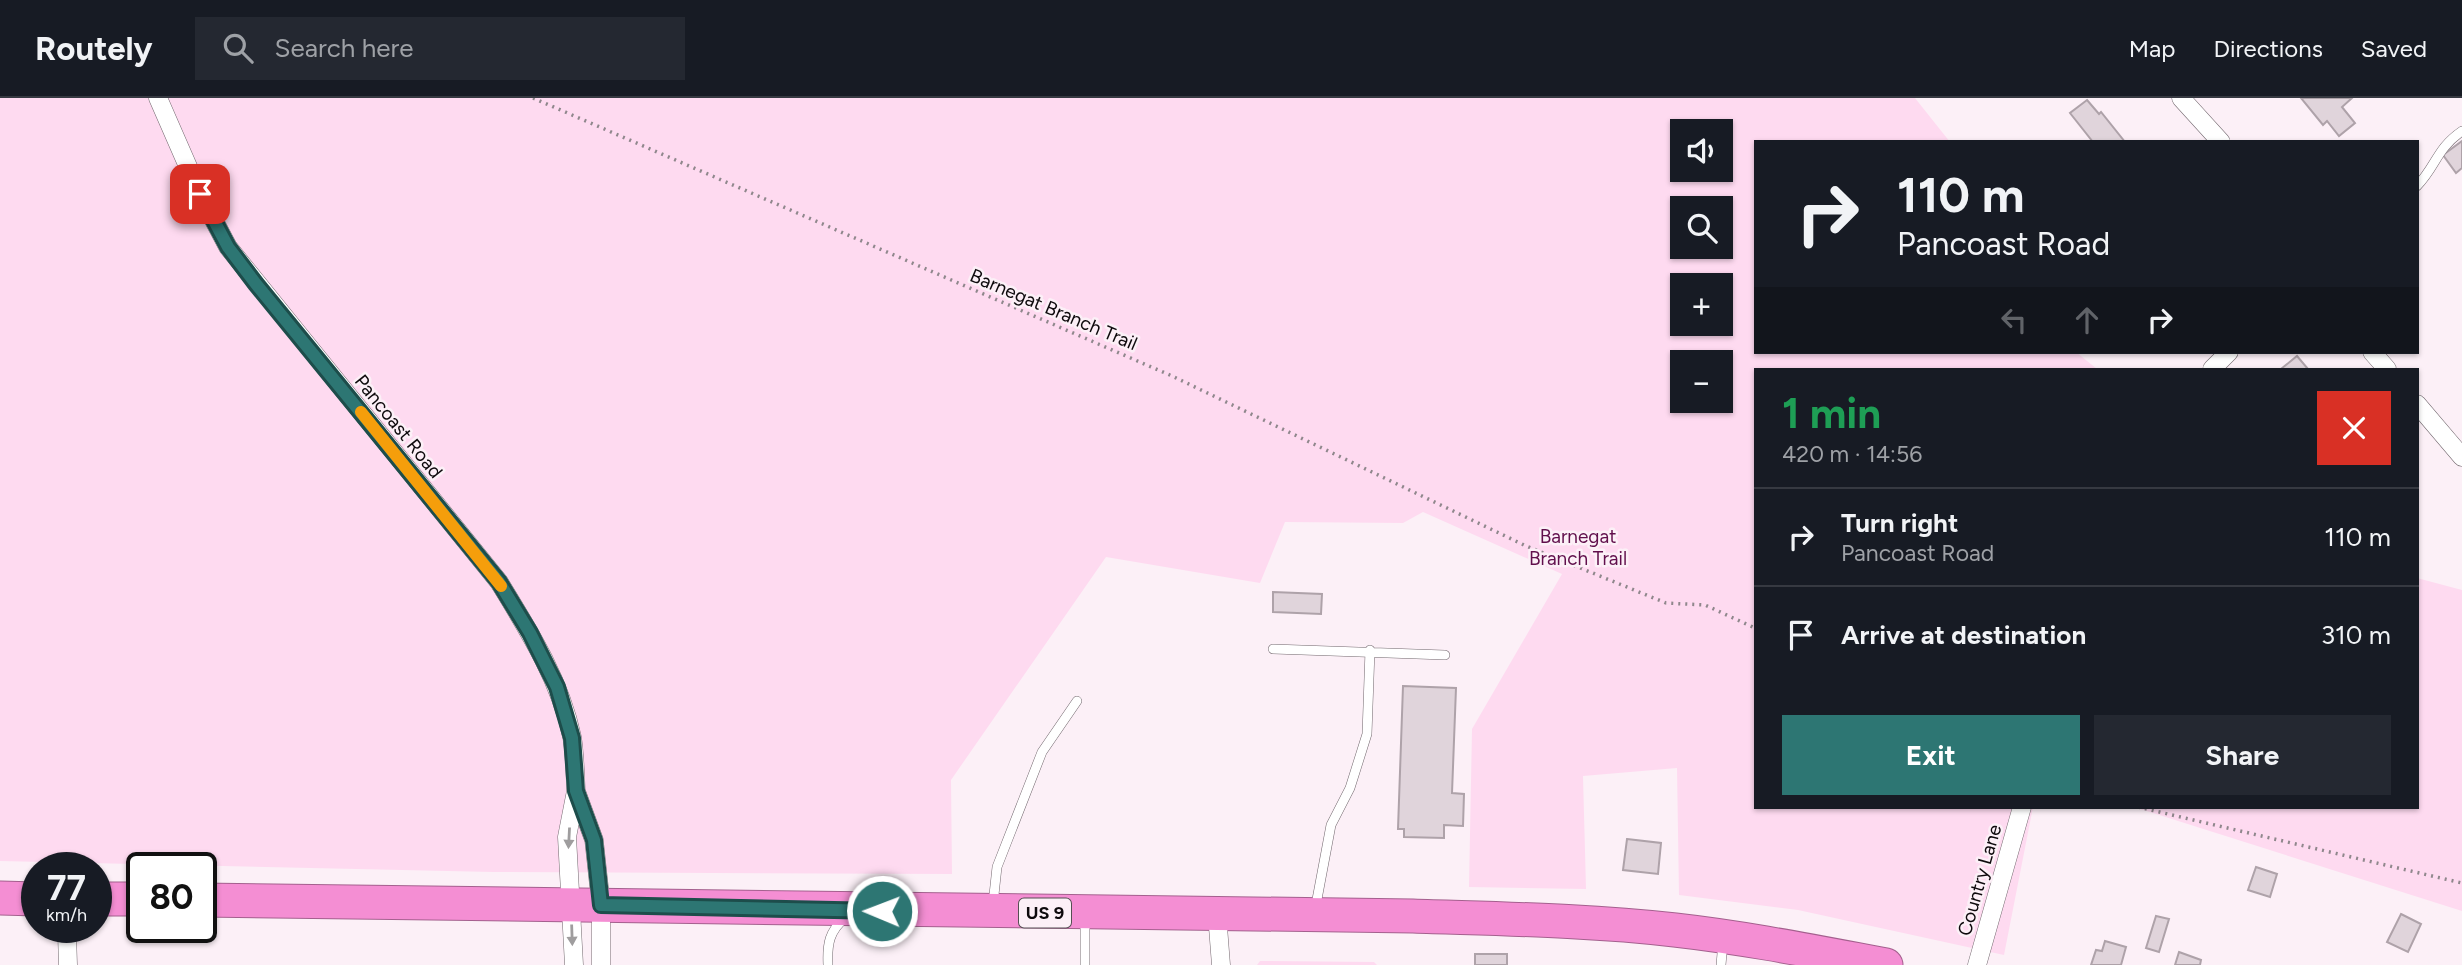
<!DOCTYPE html>
<meta charset="utf-8">
<style>
body{margin:0;font-family:Figtree,sans-serif;background:#242831;color:#f1f3f6;height:100vh;display:flex;flex-direction:column;font-size:26px;white-space:nowrap}
*{box-sizing:border-box;margin:0}
p{font-size:23px;color:#9ea1a6}
.icon{flex:none;width:38px;height:38px;fill:none;stroke:currentColor;stroke-width:2;stroke-linecap:round;stroke-linejoin:round}
.map{position:relative;flex:1;overflow:hidden}
.panel{position:absolute;left:1754px;top:270px;width:665px;height:441px;display:flex;flex-direction:column;background:#171b24;border-radius:0px;box-shadow:0 2px 5px #0004}
.panel>*{flex:none}
.hud{position:absolute;left:1754px;top:42px;width:665px;height:214px;border-radius:0px;box-shadow:0 2px 5px #0004;background:#171b24;color:#f1f3f6;overflow:hidden}
.controls{position:absolute;left:1670px;top:21px;display:grid;gap:14px}
.controls a{display:grid;place-items:center;width:63px;height:63px;border-radius:0px;background:#171b24;box-shadow:0 2px 5px #0004;font-size:35px}
.speed{position:absolute;left:21px;top:754px;display:flex;gap:14px;font-size:35px;font-weight:700;text-align:center}
.speed>*{display:grid;place-content:center;width:91px;height:91px;border-radius:50%;background:#171b24;box-shadow:0 2px 5px #0004;line-height:1}
.speed small{font-size:18px;font-weight:400}
.speed .limit{border:4px solid #111;border-radius:10px;background:#fff;color:#111}
.pin{position:absolute;display:grid;place-items:center;width:60px;height:60px;color:#fff;margin:-30px;border-radius:14px;box-shadow:0 4px 10px #0006}
.me{position:absolute;width:77px;margin:-38px;rotate:271deg;stroke-linejoin:round;filter:drop-shadow(0 0 5px #0008)}
.turn{display:flex;align-items:center;gap:24px;height:147px;padding:0 28px;font-size:32px}
.turn .icon{width:91px;height:91px;stroke-width:2.5}
.turn b{display:block;font-size:49px;line-height:60px}
.lanes{display:flex;align-items:center;height:66px;padding:0 28px;background:#0003;justify-content:center;gap:35px;direction:ltr}
.lanes .off{opacity:.35}
.round{display:grid;place-items:center;flex:none;width:74px;height:74px;border-radius:0px;background:#242831}
.head{display:flex;align-items:center;justify-content:space-between;height:119px;padding:0 28px}
h1{font-size:42px;font-weight:700;line-height:52px;color:#1e9e55}
.action{display:flex;gap:14px;margin-top:auto;padding:14px 28px}
.action a{flex:1;height:80px;border-radius:0px;background:#2d7673;color:#fff;font-size:28px;font-weight:700;line-height:80px;text-align:center}
.action a+a{background:#242831;color:#f1f3f6}
ul{padding:0;list-style:none}
li{display:flex;align-items:center;gap:21px;height:98px;padding:0 28px;border-top:2px solid #363941}
li div{flex:1}
li b{display:block;font-size:26px}
li em{font-style:normal}
header{display:flex;align-items:center;gap:42px;box-sizing:border-box;height:98px;padding:0 35px;background:#171b24;border-bottom:2px solid #363941}
header strong{font-size:33px}
nav{display:flex;gap:38px;margin-inline-start:auto;font-size:24px}
.search{width:490px;height:63px;background:#242831;display:flex;align-items:center;gap:18px;box-sizing:border-box;padding:0 24px;border-radius:0px;color:#9ea1a6;font-size:26px}
.map>svg:first-child{display:block}
.green{fill:#fedaf0;fill-rule:evenodd}
.building{fill:#e0d4db;stroke:#aea2a9;stroke-width:2}
.lines{fill:none;stroke-linecap:round;stroke-linejoin:round}
.lane-casing{stroke:#72686e;stroke-width:10}
.street-casing{stroke:#72686e;stroke-width:19}
.highway-casing{stroke:#a4608e;stroke-width:35}
.path{stroke:#8f878c;stroke-width:3.5;stroke-dasharray:2 5;stroke-linecap:butt}
.lane{stroke:#fff;stroke-width:9}
.street{stroke:#fff;stroke-width:18}
.highway{stroke:#f48ed3;stroke-width:33}
.oneway{fill:#9f9d9e}
.route-casing{stroke:#1d4d4b;stroke-width:18}
.route{stroke:#2d7673;stroke-width:12}
.slow{stroke:#f59e0b;stroke-width:12}
.labels{text-anchor:middle;stroke-width:5;stroke-linejoin:round;paint-order:stroke}
.shield{fill:#fcf0f7;stroke:#554f53;stroke-width:2}
.shield-label{font-size:18px;font-weight:bold;fill:#0e0a0d}
.street-label{font-size:19px;fill:#0e0a0d;stroke:#fcf0f7}
.park-label{font-size:19px;fill:#610f4c;stroke:#fcf0f7}
</style>
<header>
<strong>Routely</strong>
<div class="search"><svg class="icon" aria-label="search" viewBox="0 0 24 24"><circle cx="10" cy="10" r="6"/><path d="M15 15l6 6"/></svg>Search here</div>
<nav><a>Map</a><a>Directions</a><a>Saved</a></nav>
</header>
<div class="map">
<svg width="2462" height="867" viewBox="0 0 2462 867">
<rect width="100%" height="100%" fill="#fcf0f7"/>
<path class="green" d="M0,0H1915L1950,44H1755V254H2076L2097,271H1755V709H2033L2004,857L1798,812L1679,797L1677,670L1583,678L1586,791L1469,789L1472,631L1562,476L1423,414L1403,425L1285,424L1260,485L1106,459L951,682L952,776L493,774L0,763ZM1682,33H1720V72H1682ZM1682,110H1720V149H1682ZM1682,187H1720V226H1682ZM1682,264H1720V303H1682Z
M2417,480L2462,492V813L2134,709H2417Z
M1260,863L1374,864L1377,867H1257Z"/>
<path class="building" d="M2301,0H2352L2342,9L2355,25L2339,38L2327,23L2323,27Z
M2087,2L2099,16L2101,14L2125,44H2093L2070,15Z
M2462,43V70L2456,75L2443,57Z
M2297,258L2308,271H2281Z
M1273,494L1322,496L1321,516L1273,514Z
M1403,588L1456,590L1452,695L1464,696L1463,728L1444,727V740L1404,739V731H1398Z
M1627,741L1661,745L1658,776L1623,772Z
M2256,769L2277,776L2270,799L2248,792Z
M2401,816L2421,826L2408,854L2387,844Z
M2156,818L2169,821L2159,854L2146,850Z
M2105,843L2126,849L2121,867H2091L2096,852L2102,853Z
M2179,854L2201,862L2200,867H2175Z
M1475,856H1507V867H1475Z"/>
<g class="lines">
<g class="lane-casing">
<path id="lane" d="M2417,88C2437,67 2436,51 2462,33
M1273,551L1445,557
M993,806L997,769L1042,654L1077,603
M1315,812L1331,727L1350,690L1367,636L1370,552
M828,867C827,846 829,833 846,819
M1085,867V820
M1721,867L1723,844"/>
</g>
<g class="street-casing">
<path id="street" d="M158,0L200,96L228,149L499,484C529,533 560,582 572,639C575,656 575,675 576,693
M2181,0L2221,44
M2372,254L2387,271
M2212,271L2229,254
M2417,306L2462,359
M1217,816L1221,867
M63,830L67,836L68,867
M574,867L567,739L576,693L594,742L601,807V867
M1977,867L2022,709"/>
</g>
<g class="highway-casing">
<path id="highway" d="M0,800L37,801
M96,801H142
M201,802L1413,818C1500,821 1588,822 1675,832C1746,840 1816,854 1886,867"/>
</g>
<path class="path" d="M533,0L1172,278L1524,447L1666,505L1705,507L1755,530
M2138,709L2462,785"/>
<use href="#lane" class="lane"/>
<use href="#street" class="street"/>
<use href="#highway" class="highway"/>
</g>
<defs><path id="oneway-solid" d="M-6-.8H1V-3.2L6.5 0L1 3.2V.8H-6Z" transform="scale(1.75)"/></defs>
<g class="oneway">
<use href="#oneway-solid" transform="translate(569 740) rotate(93)"/>
<use href="#oneway-solid" transform="translate(572 837) rotate(88)"/>
</g>
<g class="lines">
<g class="route-casing">
<path id="route" d="M200,96L228,149L256,186L499,484L530,535L557,589L572,640L576,693L594,742L601,807L882,813"/>
</g>
<use href="#route" class="route"/>
<path class="slow" d="M361,314L501,488"/>
</g>
<g class="labels">
<rect class="shield" x="1019" y="800.5" width="52" height="29" rx="5"/>
<g class="shield-label">
<text x="1045" y="821">US 9</text>
</g>
<g class="street-label">
<text transform="translate(1054 211) rotate(23)" y="7">Barnegat Branch Trail</text>
<text transform="translate(399 328) rotate(51)" y="7">Pancoast Road</text>
<text transform="translate(1979 782) rotate(-74)" y="7">Country Lane</text>
</g>
<g class="park-label">
<text x="1578" y="445">Barnegat<tspan x="1578" dy="22">Branch Trail</tspan></text>
</g>
</g>
</svg>
<div class="controls">
<a><svg class="icon" aria-label="sound" viewBox="0 0 24 24"><path d="M4 9h4l5-4v14l-5-4H4zM17 9q2 3 0 6"/></svg></a>
<a><svg class="icon" aria-label="search" viewBox="0 0 24 24"><circle cx="10" cy="10" r="6"/><path d="M15 15l6 6"/></svg></a>
<a>+</a>
<a>−</a>
</div>
<div class="speed"><div>77<small>km/h</small></div><div class="limit">80</div></div>
<div class="pin" style="left:200px;top:96px;background:#d93025"><svg class="icon" aria-label="arrive" viewBox="0 0 24 24"><path d="M6 21V4h12l-3 4 3 4H6"/></svg></div>
<svg class="me" style="left:882px;top:813px" viewBox="-20 -20 40 40"><circle r="17" fill="#2d7673" stroke="#fff" stroke-width="3"/><path d="M0-11L8 9 0 5-8 9z" fill="#fff"/></svg>
<div class="hud">
<div class="turn"><svg class="icon" aria-label="right" viewBox="0 0 24 24"><path d="M7 20v-9h11M14 6l5 5-5 5"/></svg><div><b>110 m</b>Pancoast Road</div></div>
<div class="lanes"><svg class="icon off" aria-label="left" viewBox="0 0 24 24"><path d="M17 20v-9H6M10 6l-5 5 5 5"/></svg><svg class="icon off" aria-label="ahead" viewBox="0 0 24 24"><path d="M12 20V5M6 11l6-6 6 6"/></svg><svg class="icon" aria-label="right" viewBox="0 0 24 24"><path d="M7 20v-9h11M14 6l5 5-5 5"/></svg></div>
</div>
<section class="panel">
<div class="head"><div><h1>1 min</h1><p>420 m · 14:56</p></div><a class="round" style="background:#d93025;color:#fff"><svg class="icon" aria-label="close" viewBox="0 0 24 24"><path d="M6 6l12 12M18 6L6 18"/></svg></a></div>
<ul>
<li><svg class="icon" aria-label="right" viewBox="0 0 24 24"><path d="M7 20v-9h11M14 6l5 5-5 5"/></svg><div><b>Turn right</b><p>Pancoast Road</p></div><em>110 m</em></li>
<li><svg class="icon" aria-label="arrive" viewBox="0 0 24 24"><path d="M6 21V4h12l-3 4 3 4H6"/></svg><div><b>Arrive at destination</b></div><em>310 m</em></li>
</ul>
<div class="action"><a>Exit</a><a>Share</a></div>
</section>
</div>
